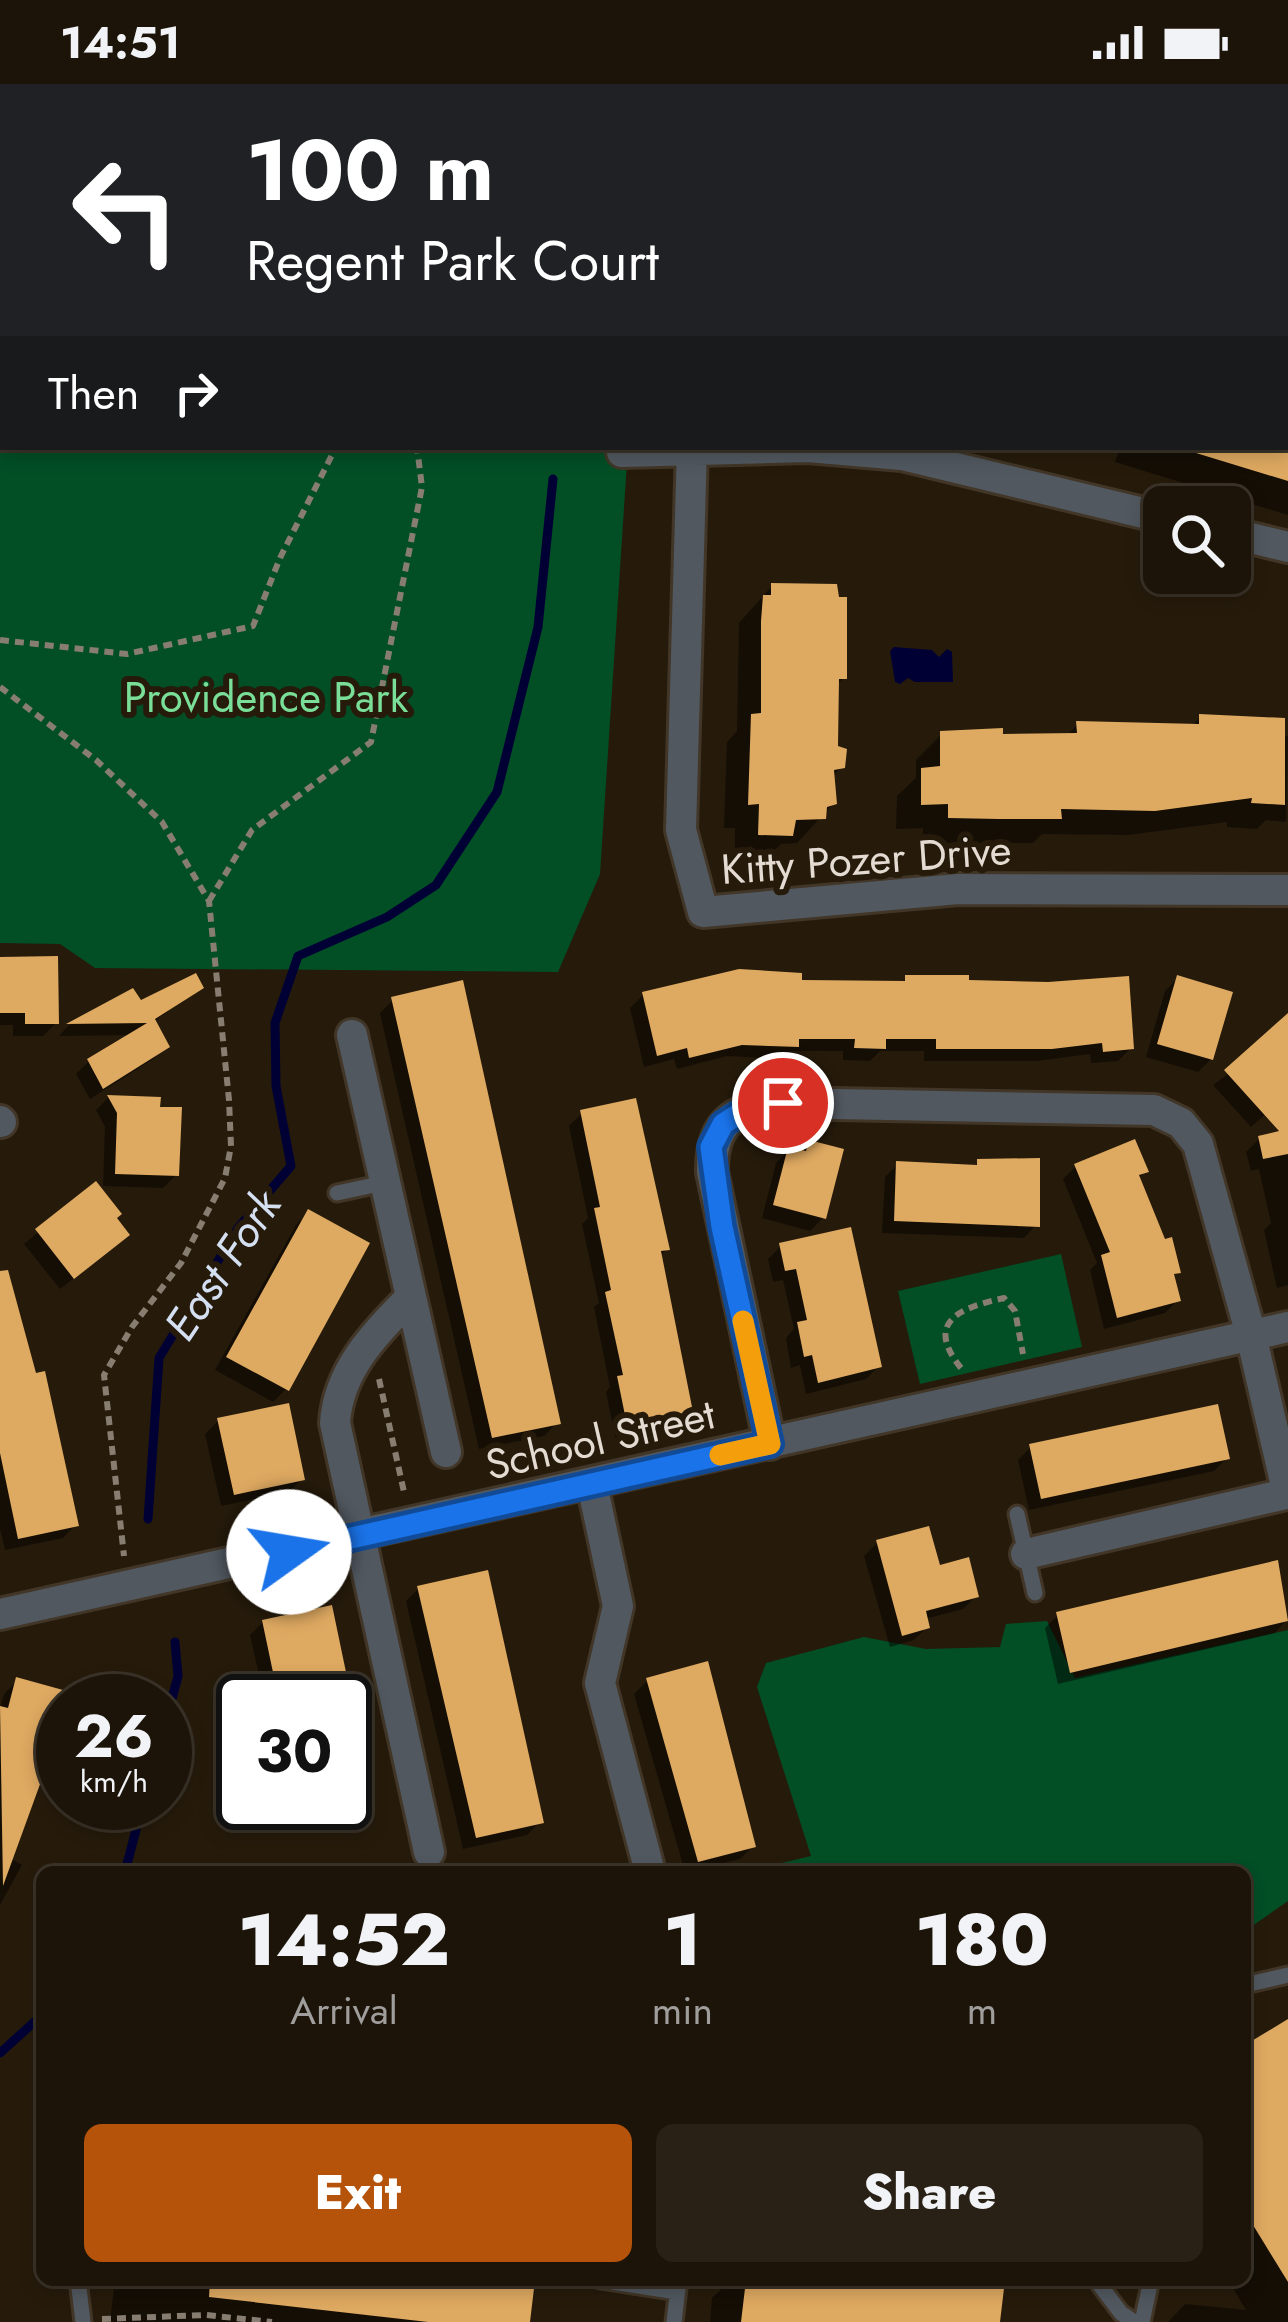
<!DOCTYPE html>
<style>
body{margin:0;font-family:Jost,sans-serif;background:#292116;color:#f1f3f6;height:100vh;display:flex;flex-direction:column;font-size:45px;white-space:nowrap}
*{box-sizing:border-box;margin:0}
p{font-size:39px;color:#a09e9c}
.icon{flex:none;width:66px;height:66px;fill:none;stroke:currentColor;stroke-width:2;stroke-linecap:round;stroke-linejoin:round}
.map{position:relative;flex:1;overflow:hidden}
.side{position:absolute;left:36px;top:1782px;width:1215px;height:420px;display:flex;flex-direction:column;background:#1c1408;border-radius:18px;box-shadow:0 6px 18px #0003,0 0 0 3px #3a3329}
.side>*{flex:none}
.top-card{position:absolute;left:0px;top:0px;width:1290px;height:366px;box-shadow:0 6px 18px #0003,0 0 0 3px #3a3329;background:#202124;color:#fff;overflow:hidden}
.buttons{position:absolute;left:1143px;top:402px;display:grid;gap:24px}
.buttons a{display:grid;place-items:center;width:108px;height:108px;border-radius:18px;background:#1c1408;box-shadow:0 6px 18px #0003,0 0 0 3px #3a3329;font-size:60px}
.speed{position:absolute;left:36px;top:1590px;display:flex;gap:24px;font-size:60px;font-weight:700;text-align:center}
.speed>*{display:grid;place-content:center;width:156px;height:156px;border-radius:50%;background:#1c1408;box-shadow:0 6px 18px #0003,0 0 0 3px #3a3329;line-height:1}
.speed small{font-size:30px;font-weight:400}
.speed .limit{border:6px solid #111;border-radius:18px;background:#fff;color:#111}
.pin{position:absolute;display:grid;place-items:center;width:102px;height:102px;color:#fff;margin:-51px;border:6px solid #fff;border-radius:50%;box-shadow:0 3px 12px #0007}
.me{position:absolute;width:132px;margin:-66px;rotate:77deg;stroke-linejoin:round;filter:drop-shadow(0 0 9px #0008)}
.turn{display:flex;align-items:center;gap:42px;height:252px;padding:0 48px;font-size:54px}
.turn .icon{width:156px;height:156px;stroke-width:2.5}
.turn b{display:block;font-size:84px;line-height:102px}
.then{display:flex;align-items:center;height:114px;padding:0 48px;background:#0003;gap:24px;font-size:45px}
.eta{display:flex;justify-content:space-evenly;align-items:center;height:204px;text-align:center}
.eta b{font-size:72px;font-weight:800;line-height:84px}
.cta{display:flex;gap:24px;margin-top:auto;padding:24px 48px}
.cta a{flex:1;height:138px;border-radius:18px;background:#b45309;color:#fff;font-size:48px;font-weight:800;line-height:138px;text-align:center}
.cta a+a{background:#292116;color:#f1f3f6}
.status{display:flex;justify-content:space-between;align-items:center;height:84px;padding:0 60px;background:#1c1408;direction:ltr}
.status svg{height:33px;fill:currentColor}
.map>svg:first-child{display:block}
.green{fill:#024e25}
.water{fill:#000035}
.shadow{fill:#0007}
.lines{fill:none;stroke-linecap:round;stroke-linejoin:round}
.stream{stroke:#000035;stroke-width:9}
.building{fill:#dea961}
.lane-casing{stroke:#413627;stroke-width:21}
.street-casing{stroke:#413627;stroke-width:36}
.path{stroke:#877e71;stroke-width:6;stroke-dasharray:9 6;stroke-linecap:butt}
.lane{stroke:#51585f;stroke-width:15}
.street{stroke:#51585f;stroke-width:30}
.route-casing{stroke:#114b97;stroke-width:30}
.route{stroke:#1a73e8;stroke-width:21}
.slow{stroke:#f59e0b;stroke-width:21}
.labels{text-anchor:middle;stroke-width:12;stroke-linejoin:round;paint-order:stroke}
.park-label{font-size:42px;fill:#79de97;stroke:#261b0b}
.street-label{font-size:42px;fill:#e4dcd2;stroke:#261b0b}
.water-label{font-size:45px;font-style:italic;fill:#d4dff2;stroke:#261b0b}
</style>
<div class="status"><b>14:51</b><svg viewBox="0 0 49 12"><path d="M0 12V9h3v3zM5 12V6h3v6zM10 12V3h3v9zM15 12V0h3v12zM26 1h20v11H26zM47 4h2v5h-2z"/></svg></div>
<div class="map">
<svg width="1288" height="2238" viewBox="0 0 1288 2238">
<rect width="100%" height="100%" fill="#261b0b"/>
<path class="green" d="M0,0H631L3,3V363H628L600,790L558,888L95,884L60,860L0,859Z
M1061,1170L1082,1263L920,1300L898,1207Z
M1047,1537L1075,1594L1288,1546V1817L1245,1847V1788H744L811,1772L757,1603L766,1579L864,1553L926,1565L1000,1563L1006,1540Z"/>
<path class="water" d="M894,563L932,566L939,573L947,565L952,568L953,598H915L908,594L900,600L895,598L890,567Z"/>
<path class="shadow" d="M190,0H319V3H191Z
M738,0H855L738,3Z
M971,0H1074L970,3Z
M1287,191H1288V288H1287Z
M1288,332V431L1115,378L1120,363H1287Z
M772,502L844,594L836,601L835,664L842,683L832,693L834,719L797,759L781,760L765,776L735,775V744H724L727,658L737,647L739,539Z
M1201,633L1288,652L1286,738L1266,736L1257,745L1227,743V738L1128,751L1042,750L1033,759H923V744L896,745L897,712L916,694V676L942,650L1066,652L1078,640L1191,642Z
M0,876L56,939L43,952H13V941H0Z
M907,894L966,899L1131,964L1118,977L1091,979L1090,970L1037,977H924V967H880L870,977L843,976V967H791L783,975L727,972L677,985L674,975L644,983L630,924L643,911L799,899L900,900Z
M1178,894L1211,975L1198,988L1146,973L1165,907Z
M201,904L153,938L166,962L153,975L90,1015L76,990L89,977L133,951L59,952L68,942L132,908L140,920Z
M393,916L557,1339L544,1352L479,1365L380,929Z
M1288,946V1010L1251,1043L1213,1001Z
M108,1014L158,1016L176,1091L163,1104L103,1102L105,1043L96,1026Z
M582,1029L667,1165L659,1173L691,1332L678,1345L616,1357L606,1308L610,1303L594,1223L599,1219L582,1140L588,1134L569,1042Z
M1288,1048V1201L1277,1204L1264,1146L1271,1139L1259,1085L1251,1087L1246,1068L1259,1055Z
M810,1059L823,1134L810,1147L762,1134L776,1079L789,1066L800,1069Z
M979,1078L1036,1141L1024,1154L882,1149L885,1093L898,1080L973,1084Z
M1076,1082L1145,1087L1138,1095L1177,1188L1172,1193L1178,1216L1165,1229L1104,1245L1090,1186L1097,1179L1063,1095Z
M95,1101L113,1135L114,1163L60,1205L24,1160Z
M308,1129L286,1305L273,1318L215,1286L296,1141Z
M781,1162L879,1282L866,1295L806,1310L800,1281L791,1284L786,1254L794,1245L783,1196L773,1198L768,1175Z
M0,1217L76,1441L63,1454L5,1466L0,1445Z
M218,1337L302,1395L289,1408L221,1422L205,1350Z
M1031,1363L1227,1374L1214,1387L1029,1426L1018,1376Z
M877,1459L938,1485L976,1512L963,1525L925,1535L927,1543L914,1556L890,1563L864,1472Z
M1275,1480L1288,1534L1275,1549L1058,1600L1045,1544L1058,1531Z
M419,1504L540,1738L527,1751L463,1765L406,1517Z
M329,1524L367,1686L354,1699L345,1701V1617H265L250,1551L263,1538Z
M17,1597L74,1612L73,1617H63L59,1671L43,1683L10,1774L22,1781L0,1821V1625L4,1610Z
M647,1597L753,1762L740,1775L685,1788L634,1610Z
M1288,1939V2238H1168L1185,2220L1246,2226L1228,2196H1245V1965Z
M115,2196H532L527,2238H110Z
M731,2196H1002L997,2238H710L712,2214Z"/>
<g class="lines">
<path class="stream" d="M148,1435L159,1274L238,1144L291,1082L276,1002L275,939L298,872L387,833L436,801L497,708L538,543L553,395
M165,1641L178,1592L175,1558
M125,1788L143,1719
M0,1969L42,1931"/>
</g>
<path class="building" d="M1197,363H1288V397L1196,369Z
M771,499L837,500L839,513H847V595H839L838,662L847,665L845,684L834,686L837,720L827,723L826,735L796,736L793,752L758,751L759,720L748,721L751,630L761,629V537L763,511H771Z
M1199,630L1285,634V721L1251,719L1252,714L1155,727L1061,725L1062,735H999L948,734V720L921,721V684L940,682V647L1003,644V650L1077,649L1076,637L1199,640Z
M58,872L59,940H25V929H0V873Z
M739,885L802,889V896L905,897V891H969V896L1048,898L1129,892L1134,965L1103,968L1102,959L1052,965H936V955H886V965L854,964L855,955H799V963L742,961L689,974L687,964L657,972L642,908Z
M196,889L204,904L155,935L170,963L103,1005L87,975L147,939L66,940L133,904L141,916Z
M1177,891L1233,908L1213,976L1157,960Z
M463,896L561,1340L492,1354L391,913Z
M1288,929V1070L1263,1075L1258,1052L1279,1047L1224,986Z
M107,1011L161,1013L160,1023H182L179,1092L115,1090L117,1029Z
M636,1014L670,1166L661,1167L694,1333L628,1346L617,1292L623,1291L605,1208L611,1206L594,1124L600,1123L580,1026Z
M1135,1055L1149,1088L1139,1091L1165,1155L1172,1153L1181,1189L1174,1190L1181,1217L1117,1234L1101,1171L1110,1168L1074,1080Z
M809,1056L844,1065L826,1135L773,1121L788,1063L806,1067Z
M1040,1074V1143L894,1137L896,1077L977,1081V1075Z
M96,1097L122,1130L117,1134L130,1151L74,1195L35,1145Z
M308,1125L370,1159L289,1307L226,1273Z
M851,1143L882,1283L818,1299L812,1271L804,1273L797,1238L807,1236L796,1185L785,1187L779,1159Z
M8,1186L36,1289L45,1287L79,1442L18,1455L0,1369V1187Z
M289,1319L305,1396L234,1411L217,1334Z
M1218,1320L1230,1375L1041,1415L1029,1360Z
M929,1442L940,1481L969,1473L979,1513L926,1527L930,1544L902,1552L876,1456Z
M1278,1476L1288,1537L1070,1589L1056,1528Z
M488,1486L544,1739L476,1754L417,1502Z
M332,1521L352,1617H279L262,1536Z
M708,1577L756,1763L698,1778L646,1594Z
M16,1593L63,1606V1673L51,1670L3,1802L0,1622L8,1624Z
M1288,1935V2198L1245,2128V1961Z
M210,2196H535L530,2238H428L209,2213Z
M746,2196H1005L1000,2238H741Z"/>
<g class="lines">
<g class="lane-casing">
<path id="lane" d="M1287,301H1288
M337,1109L384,1099
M1017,1430L1035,1509
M1245,1901L1288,1891
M78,2196L83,2238
M600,2196L677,2208
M1096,2196L1121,2229L1134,2238
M674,2238L679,2196
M1142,2238L1151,2196"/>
</g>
<g class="street-casing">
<path id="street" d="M703,3L704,0
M930,3L931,0
M692,363L681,746L703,828L958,805L1288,806
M622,368L808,363L902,371L1164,434
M1230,449L1288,463
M352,951L446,1368
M0,1037L1,1038
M410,1214C375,1249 338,1287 335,1339L429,1768
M770,1360L712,1088C711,1037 736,1023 783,1019L1154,1026L1181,1039L1198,1060L1251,1251L1288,1410
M592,1400L618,1522L600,1599L650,1788
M1026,1470L1286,1410
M0,1530L1288,1243"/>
</g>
<path class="path" d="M0,178H3
M0,556L127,570L253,542L280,474L336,363
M0,603L96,676L162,738L209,817L229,1016L231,1062L225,1094L181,1179L132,1243L104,1291L124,1472
M209,817L252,746L371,658L422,403L417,363
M961,1284C924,1238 959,1224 1004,1214L1015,1227L1023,1270
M379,1295L404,1408
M102,2235L206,2231L272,2238"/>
<use href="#lane" class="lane"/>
<use href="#street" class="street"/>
</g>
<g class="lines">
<g class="route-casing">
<path id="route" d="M289,1468L770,1360L722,1143L711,1063L723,1040L751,1022L783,1019"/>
</g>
<use href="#route" class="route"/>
<path class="slow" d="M720,1371L770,1360L743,1237"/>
</g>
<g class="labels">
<g class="park-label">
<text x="266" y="628">Providence Park</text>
</g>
<g class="street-label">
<text transform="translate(866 775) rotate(-4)" y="15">Kitty Pozer Drive</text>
<text transform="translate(600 1355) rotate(-13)" y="15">School Street</text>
</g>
<g class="water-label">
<text transform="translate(222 1181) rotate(-56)" y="16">East Fork</text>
</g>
</g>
</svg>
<div class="buttons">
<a><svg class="icon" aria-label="search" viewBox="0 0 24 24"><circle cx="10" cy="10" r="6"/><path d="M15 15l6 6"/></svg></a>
</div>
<div class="speed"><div>26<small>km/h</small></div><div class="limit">30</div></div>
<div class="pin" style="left:783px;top:1019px;background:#d93025"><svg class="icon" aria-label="arrive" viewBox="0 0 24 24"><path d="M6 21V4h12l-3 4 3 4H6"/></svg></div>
<svg class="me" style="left:289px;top:1468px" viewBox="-20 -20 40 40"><circle r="19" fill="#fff"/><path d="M0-13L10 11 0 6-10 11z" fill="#1a73e8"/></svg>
<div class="top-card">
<div class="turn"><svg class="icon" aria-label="left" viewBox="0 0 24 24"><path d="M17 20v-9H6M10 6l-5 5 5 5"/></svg><div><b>100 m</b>Regent Park Court</div></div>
<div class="then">Then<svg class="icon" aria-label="right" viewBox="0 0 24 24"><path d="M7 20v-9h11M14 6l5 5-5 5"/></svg></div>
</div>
<section class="side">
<div class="eta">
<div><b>14:52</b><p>Arrival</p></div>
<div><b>1</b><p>min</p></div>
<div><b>180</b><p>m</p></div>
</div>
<div class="cta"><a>Exit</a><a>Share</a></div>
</section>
</div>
